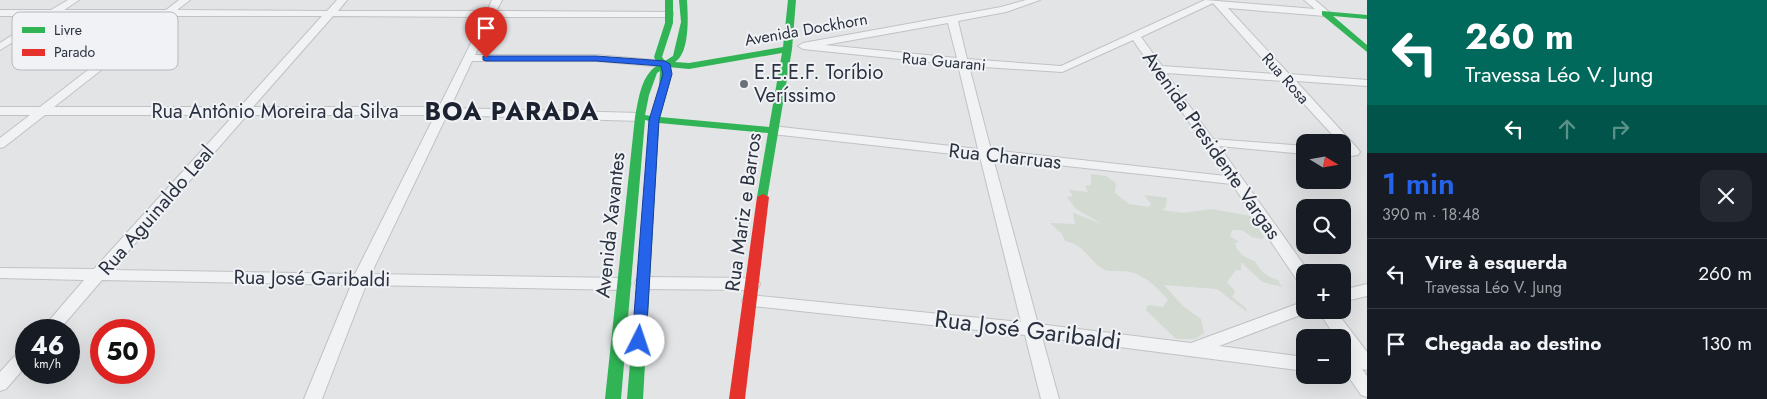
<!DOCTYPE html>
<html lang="pt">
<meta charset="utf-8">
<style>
body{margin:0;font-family:Jost,sans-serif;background:#242831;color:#f1f3f6;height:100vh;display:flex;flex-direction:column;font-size:19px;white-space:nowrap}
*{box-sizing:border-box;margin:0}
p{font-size:16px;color:#9ea1a6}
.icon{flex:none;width:28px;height:28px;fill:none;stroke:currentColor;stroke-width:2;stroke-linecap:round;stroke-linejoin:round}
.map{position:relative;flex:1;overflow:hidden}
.sheet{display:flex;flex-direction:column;background:#171b24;width:400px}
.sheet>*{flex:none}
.hud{background:#00695c;color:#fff;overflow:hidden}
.needle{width:32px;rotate:101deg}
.controls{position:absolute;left:1296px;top:134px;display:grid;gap:10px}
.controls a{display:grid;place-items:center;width:55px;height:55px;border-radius:10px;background:#171b24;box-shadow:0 5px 20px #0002;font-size:25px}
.speed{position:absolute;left:15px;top:319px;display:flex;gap:10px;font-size:25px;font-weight:700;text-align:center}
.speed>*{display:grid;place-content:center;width:65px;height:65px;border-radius:50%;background:#171b24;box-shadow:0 5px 20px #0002;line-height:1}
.speed small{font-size:12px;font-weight:400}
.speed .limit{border:8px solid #d22;background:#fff;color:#111}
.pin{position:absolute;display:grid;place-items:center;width:42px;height:42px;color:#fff;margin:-51px -21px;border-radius:50% 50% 50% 0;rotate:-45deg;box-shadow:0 0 5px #0007}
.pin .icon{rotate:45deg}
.me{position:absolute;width:55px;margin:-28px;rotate:4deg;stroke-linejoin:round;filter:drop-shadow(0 0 4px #0008)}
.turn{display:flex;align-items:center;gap:18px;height:105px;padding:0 15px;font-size:22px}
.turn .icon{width:65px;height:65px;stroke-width:2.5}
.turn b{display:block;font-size:35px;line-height:42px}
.lanes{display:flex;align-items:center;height:48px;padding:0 15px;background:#0003;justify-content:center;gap:25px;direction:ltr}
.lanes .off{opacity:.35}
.round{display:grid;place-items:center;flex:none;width:52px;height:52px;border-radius:15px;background:#242831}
.headline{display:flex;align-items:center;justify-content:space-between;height:85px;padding:0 15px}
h1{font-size:30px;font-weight:600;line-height:38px;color:#2563eb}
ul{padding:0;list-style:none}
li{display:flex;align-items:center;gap:15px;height:70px;padding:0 15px;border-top:1px solid #363941}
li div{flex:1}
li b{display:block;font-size:19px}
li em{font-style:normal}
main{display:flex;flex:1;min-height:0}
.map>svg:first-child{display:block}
.green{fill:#d2dad2}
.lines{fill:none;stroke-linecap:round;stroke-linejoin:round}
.street-casing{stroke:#c0c2c4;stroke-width:2}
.street{fill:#f1f2f4;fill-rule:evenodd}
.fast{fill:#30b455;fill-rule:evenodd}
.jam{fill:#e5322d;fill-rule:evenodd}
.route{fill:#2563eb;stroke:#184099}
.poi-dot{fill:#6a7079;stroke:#f0f2f6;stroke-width:2}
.labels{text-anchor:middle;stroke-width:4;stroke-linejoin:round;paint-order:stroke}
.far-street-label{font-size:16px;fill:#2a313f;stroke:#f0f2f6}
.poi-label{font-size:20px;fill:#2a313f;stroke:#f0f2f6;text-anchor:start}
.street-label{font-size:20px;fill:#2a313f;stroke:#f0f2f6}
.near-street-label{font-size:24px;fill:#2a313f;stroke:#f0f2f6}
.district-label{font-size:25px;font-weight:bold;letter-spacing:1px;fill:#1c2230;stroke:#f0f2f6}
.key{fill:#f0f2f6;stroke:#b5b8bf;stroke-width:1}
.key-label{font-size:14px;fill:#2a313f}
</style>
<main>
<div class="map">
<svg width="1367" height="399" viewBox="0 0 1367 399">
<rect width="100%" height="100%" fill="#e2e4e6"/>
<path class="green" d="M1091,174L1106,176L1116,183L1115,193L1129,204L1149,207L1151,204L1144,195L1167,198L1166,207L1162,210L1183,213L1212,209L1250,216L1264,237L1262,239L1252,237L1242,230H1232L1230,236L1239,242L1235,243C1237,253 1245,258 1255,261C1261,272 1266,276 1278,280L1282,287L1262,282L1241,262V270H1236L1227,282L1235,291L1232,297L1246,308L1247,312L1217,289L1164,285L1184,307L1201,319L1204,333L1195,339H1176L1146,310L1148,305L1163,307L1168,300C1158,288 1146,276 1131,272C1122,270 1108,273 1101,268C1088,258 1083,244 1065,241L1062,234L1050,223L1075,224L1073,213L1102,224L1076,209L1067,197L1073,196L1069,190L1088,192L1085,186L1091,185Z"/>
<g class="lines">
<g class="street-casing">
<path id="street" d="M68,0H79L64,10H166L179,0H190L177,10L327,11L337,0H347L338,11H487L492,0H502L496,11L673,12V16L670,17H494L475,55H596L665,61L670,64L665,67L596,61H472L450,108L640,113L646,117L640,121L447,115L371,274L623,278L629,280L631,284L629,288L623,290L366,285L322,399H304L351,285L102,280L59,330H41L84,280L0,278V268L94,269L234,115H45L4,147L0,148V138L30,115H0V107H40L158,16H55L0,50V43L42,16H0V10H51ZM170,16H322L240,107H54ZM333,16L484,17L439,107H253ZM247,115H435L355,274L112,270Z
M1026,0H1040L1006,12L958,21L967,59L1061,66L1205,0L1315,9L1304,0H1315L1328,11L1330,13L1325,16L1228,8L1289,74L1367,80V86L1296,81L1358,149L1360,152L1358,155L1342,157V149H1344L1342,142H1339L1283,81L1166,73L1213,139L1305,146V154L1219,146L1309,272H1305V284L1299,283L1232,184L993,158L1038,324L1191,343L1305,301V310L1311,311L1219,346L1305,357V371L1042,337L1059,399H1041L1025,335L744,305L742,301L744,297L750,295L1021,322L980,157L772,134L766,130L772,126L978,149L958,65L803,49L798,46L803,43L1001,7ZM1213,3L1276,74L1162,66L1141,37ZM948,23L957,58L825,45ZM1133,40L1226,176L991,150L969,66L1062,72Z
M643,277L752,278L758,280L760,284L758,288L752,290L643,289L637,287L635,283L637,279Z
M1367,284V296L1342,302V290Z
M1318,310H1335L1367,352V370L1362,369L1367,376V397L1361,395L1344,370L1345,351L1342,347V338H1336Z
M26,348V366L6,389L0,391V372L20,350Z"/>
</g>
<use href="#street" class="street"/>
<path class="fast" d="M665,0H673V23L662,57L665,61L673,56L681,22L679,0H687C688,16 690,53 675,62L689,63L783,47L788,0H796L792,49L767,199L763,200L757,197L768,133L659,123L643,399H627L650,121L645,120L621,399H605L635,117C639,98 641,75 658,65L654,57L665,23ZM782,53L769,127L660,117L670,81L668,67L689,69ZM660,71L659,90L651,116L645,115L649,95L657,73Z
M1322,11L1367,15V19L1333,16L1367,45V52L1322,15Z"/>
<path class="jam" d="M763,194L769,197L745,399H729L757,197Z"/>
</g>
<path class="route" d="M483,56H596L665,61L670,64L672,74L659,120L646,341L644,345H634L632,341L649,120L663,74L661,66L596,61H486L483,60Z"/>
<circle class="poi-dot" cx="744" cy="84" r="5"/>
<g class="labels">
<g class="far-street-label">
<text transform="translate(806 29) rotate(-10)" y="6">Avenida Dockhorn</text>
<text transform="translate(944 61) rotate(5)" y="6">Rua Guarani</text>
<text transform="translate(1286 78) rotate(48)" y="6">Rua Rosa</text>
</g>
<g class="poi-label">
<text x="754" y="79">E.E.E.F. Toríbio<tspan x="754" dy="23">Veríssimo</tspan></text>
</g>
<g class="street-label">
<text x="275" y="118">Rua Antônio Moreira da Silva</text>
<text transform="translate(1212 145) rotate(55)" y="7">Avenida Presidente Vargas</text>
<text transform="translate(1005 156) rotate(6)" y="7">Rua Charruas</text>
<text transform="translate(156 210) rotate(-49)" y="7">Rua Aguinaldo Leal</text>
<text transform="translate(743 212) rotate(-82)" y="7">Rua Mariz e Barros</text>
<text transform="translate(610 225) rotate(-84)" y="7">Avenida Xavantes</text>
<text transform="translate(312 278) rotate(1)" y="7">Rua José Garibaldi</text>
</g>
<g class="near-street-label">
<text transform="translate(1028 330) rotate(7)" y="8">Rua José Garibaldi</text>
</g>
<g class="district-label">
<text x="512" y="120">BOA PARADA</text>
</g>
</g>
<rect x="12" y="12" width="166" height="58" rx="8" class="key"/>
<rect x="22" y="27" width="23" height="6" fill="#30b455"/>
<rect x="22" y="49" width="23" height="7" fill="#e5322d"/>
<g class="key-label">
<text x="54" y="35">Livre</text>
<text x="54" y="57">Parado</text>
</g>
</svg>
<div class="controls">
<a><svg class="needle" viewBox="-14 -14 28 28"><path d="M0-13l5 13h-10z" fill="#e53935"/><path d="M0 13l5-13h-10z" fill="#9ea1a6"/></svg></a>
<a><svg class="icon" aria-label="search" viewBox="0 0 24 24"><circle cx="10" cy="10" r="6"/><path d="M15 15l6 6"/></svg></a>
<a>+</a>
<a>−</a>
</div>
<div class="speed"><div>46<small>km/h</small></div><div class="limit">50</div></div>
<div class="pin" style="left:486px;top:58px;background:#d93025"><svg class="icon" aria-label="arrive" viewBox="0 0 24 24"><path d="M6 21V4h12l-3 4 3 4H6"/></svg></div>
<svg class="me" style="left:639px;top:341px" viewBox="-20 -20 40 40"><circle r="19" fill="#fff"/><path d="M0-13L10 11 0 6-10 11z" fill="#2563eb"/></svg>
</div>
<section class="sheet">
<div class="hud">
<div class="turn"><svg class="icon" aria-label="left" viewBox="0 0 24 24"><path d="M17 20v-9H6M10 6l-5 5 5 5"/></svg><div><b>260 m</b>Travessa Léo V. Jung</div></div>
<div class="lanes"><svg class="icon" aria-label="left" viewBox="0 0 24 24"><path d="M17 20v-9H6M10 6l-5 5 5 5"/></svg><svg class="icon off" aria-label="ahead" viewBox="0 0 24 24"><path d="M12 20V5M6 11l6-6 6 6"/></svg><svg class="icon off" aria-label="right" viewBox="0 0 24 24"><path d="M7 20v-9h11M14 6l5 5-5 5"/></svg></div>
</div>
<div class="headline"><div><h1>1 min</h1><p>390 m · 18:48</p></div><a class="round"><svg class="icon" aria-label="close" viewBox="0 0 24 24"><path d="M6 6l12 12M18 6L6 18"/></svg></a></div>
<ul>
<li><svg class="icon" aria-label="left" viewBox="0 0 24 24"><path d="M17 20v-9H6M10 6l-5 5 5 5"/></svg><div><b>Vire à esquerda</b><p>Travessa Léo V. Jung</p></div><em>260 m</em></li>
<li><svg class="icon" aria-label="arrive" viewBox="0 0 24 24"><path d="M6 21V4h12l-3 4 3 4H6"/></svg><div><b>Chegada ao destino</b></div><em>130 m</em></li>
</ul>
</section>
</main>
